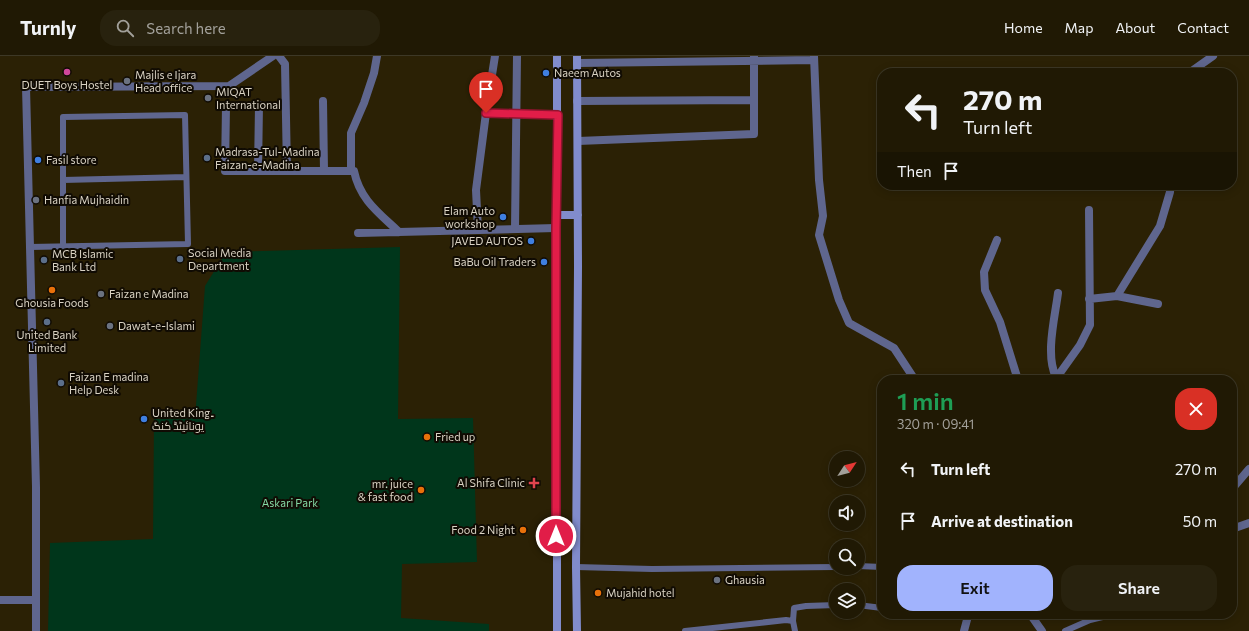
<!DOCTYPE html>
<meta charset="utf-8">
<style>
body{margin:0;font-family:Commissioner,Cairo,sans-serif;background:#28220e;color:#f1f3f6;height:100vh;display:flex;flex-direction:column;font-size:15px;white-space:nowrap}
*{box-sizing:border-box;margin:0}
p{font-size:13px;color:#a2a09a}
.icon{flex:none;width:22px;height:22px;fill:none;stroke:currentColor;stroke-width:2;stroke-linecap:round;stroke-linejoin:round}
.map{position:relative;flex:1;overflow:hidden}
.side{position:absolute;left:877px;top:319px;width:360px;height:244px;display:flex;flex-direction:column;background:#201904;border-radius:16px;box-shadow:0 2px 10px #0003,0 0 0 1px #3d3826}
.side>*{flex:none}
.guide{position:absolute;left:877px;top:12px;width:360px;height:122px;border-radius:16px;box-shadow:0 2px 10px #0003,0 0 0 1px #3d3826;background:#201904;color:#f1f3f6;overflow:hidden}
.needle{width:26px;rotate:54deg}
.fabs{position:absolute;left:829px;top:395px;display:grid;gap:8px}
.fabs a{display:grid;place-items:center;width:36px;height:36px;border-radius:50%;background:#201904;box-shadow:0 2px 10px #0003,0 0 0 1px #3d3826;font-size:20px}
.pin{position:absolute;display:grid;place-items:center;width:34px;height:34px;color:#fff;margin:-41px -17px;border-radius:50% 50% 50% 0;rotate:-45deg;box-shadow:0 0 4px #0007}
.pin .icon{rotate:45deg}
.me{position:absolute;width:44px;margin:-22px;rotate:0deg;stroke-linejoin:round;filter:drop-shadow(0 0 3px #0008)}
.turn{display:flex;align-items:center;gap:14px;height:84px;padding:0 20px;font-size:18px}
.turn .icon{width:52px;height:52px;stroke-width:2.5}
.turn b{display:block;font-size:28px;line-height:34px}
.then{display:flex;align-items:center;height:38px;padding:0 20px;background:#0003;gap:8px;font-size:15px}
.round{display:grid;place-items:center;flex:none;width:42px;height:42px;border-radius:16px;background:#28220e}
.headline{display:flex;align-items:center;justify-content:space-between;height:68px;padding:0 20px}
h1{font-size:24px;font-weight:600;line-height:30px;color:#1e9e55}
.primary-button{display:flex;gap:8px;margin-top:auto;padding:8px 20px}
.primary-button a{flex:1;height:46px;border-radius:16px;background:#a1b3fd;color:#111;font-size:16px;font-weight:600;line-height:46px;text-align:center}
.primary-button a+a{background:#28220e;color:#f1f3f6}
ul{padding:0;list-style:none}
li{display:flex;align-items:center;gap:12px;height:52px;padding:0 20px}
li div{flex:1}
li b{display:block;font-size:15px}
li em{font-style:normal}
header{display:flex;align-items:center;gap:24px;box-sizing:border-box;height:56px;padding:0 20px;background:#201904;border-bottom:1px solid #3d3826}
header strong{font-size:19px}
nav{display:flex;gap:22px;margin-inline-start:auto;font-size:14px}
.search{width:280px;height:36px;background:#28220e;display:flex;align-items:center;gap:10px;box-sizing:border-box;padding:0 14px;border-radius:16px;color:#a2a09a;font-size:15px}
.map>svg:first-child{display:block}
.green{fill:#00361b}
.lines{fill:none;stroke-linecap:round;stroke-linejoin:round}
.lane{stroke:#5f668e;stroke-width:6}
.street{stroke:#5f668e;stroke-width:8}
.secondary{stroke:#818ccc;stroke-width:8}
.route-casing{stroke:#92132f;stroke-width:10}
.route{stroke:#e11d48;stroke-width:7}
.hotel-dot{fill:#d1479c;stroke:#100b03;stroke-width:1.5}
.shop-dot{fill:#3f7fe0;stroke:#100b03;stroke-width:1.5}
.worship-dot{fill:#6b7280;stroke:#100b03;stroke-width:1.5}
.service-dot{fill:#5c6f8a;stroke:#100b03;stroke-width:1.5}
.food-dot{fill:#e8710a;stroke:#100b03;stroke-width:1.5}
.health-dot{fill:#e0444e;stroke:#100b03;stroke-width:1.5}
.labels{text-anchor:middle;stroke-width:4;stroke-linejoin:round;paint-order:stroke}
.poi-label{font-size:11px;fill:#d9d2c3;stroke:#100b03;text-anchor:start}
.park-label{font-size:11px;fill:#85d9a4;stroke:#100b03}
</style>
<header>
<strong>Turnly</strong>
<div class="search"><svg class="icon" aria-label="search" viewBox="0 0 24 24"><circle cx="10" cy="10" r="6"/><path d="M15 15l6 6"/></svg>Search here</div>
<nav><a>Home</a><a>Map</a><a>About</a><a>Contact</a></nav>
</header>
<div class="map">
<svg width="1249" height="575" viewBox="0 0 1249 575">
<rect width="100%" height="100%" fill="#2b2105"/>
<path class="green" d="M400,191L398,363L473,362L477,506L402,508L401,562L489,568V575H48L50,487L153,483L154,363L195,362L205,230L226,196Z"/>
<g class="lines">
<path class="lane" d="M486,57L558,59
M63,124L186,121
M30,191L188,188L185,59L63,61V190
M858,510L882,511
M576,511L652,513L836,511
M858,549L882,552
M940,558L968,560
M793,565L794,552L806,550L836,549
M685,575L786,564L793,565L795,575
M1065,575L1090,564L1115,558"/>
<path class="street" d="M279,0L285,8L287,115H354C360,144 379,157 399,176
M814,0L819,124L823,160L819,179L839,244L849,267L894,292L915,324
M577,7L814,4
M1189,17L1213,0
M323,45L324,115
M577,45L754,44
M226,50L225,115H287
M578,85L754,78V0
M258,115L259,49
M351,115V77L364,47L374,17L377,0
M515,173L517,0
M478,174L476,134L486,57L495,0
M358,177L556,172
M997,184L984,216L985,234L1000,266L1018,324
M1117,240L1158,248
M1089,243L1117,240L1160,170L1170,136
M1056,321C1045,299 1055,261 1058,237
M1055,324L1080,289L1090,269L1089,154
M1232,433L1249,413
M1232,473L1249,467
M0,544H36
M1030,558L1042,575
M36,575V431L26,31L229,30L273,0
M964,575L968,560L970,558"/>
<path class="secondary" d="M577,0L578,210L576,511L577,575
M557,159H578
M557,575V0"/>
</g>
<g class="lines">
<g class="route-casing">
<path id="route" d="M486,57L558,59L556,172V480"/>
</g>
<use href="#route" class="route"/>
</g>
<circle class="hotel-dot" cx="67" cy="16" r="4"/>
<g class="shop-dot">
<circle cx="546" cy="17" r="4"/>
<circle cx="38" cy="104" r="4"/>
<circle cx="503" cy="161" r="4"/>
<circle cx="531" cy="185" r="4"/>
<circle cx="544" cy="206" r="4"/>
<circle cx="144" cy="363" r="4"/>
</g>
<g class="worship-dot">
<circle cx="127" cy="25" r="4"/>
<circle cx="208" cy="42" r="4"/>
<circle cx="36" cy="144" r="4"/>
<circle cx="101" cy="238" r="4"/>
<circle cx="110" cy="270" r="4"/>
<circle cx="717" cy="524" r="4"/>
</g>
<g class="service-dot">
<circle cx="207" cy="102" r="4"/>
<circle cx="180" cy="203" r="4"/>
<circle cx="44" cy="204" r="4"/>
<circle cx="47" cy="266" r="4"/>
<circle cx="61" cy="327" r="4"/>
</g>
<g class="food-dot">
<circle cx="52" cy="234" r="4"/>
<circle cx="427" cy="381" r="4"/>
<circle cx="421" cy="434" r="4"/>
<circle cx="523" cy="474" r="4"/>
<circle cx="598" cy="537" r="4"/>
</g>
<path class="health-dot" d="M532 421h4v4h4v4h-4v4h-4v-4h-4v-4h4z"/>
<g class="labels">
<g class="poi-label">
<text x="554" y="21">Naeem Autos</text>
<text x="135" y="23">Majlis e Ijara<tspan x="135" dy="13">Head office</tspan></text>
<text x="67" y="33" text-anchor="middle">DUET Boys Hostel</text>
<text x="216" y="40">MIQAT<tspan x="216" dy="13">International</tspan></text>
<text x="215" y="100">Madrasa-Tul-Madina<tspan x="215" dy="13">Faizan-e-Madina</tspan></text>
<text x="46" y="108">Fasil store</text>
<text x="44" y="148">Hanfia Mujhaidin</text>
<text x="495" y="159" text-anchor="end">Elam Auto<tspan x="495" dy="13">workshop</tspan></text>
<text x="523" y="189" text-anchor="end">JAVED AUTOS</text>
<text x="188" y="201">Social Media<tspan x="188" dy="13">Department</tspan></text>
<text x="52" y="202">MCB Islamic<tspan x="52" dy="13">Bank Ltd</tspan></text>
<text x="536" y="210" text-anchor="end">BaBu Oil Traders</text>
<text x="109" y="242">Faizan e Madina</text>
<text x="52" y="251" text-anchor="middle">Ghousia Foods</text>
<text x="118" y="274">Dawat-e-Islami</text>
<text x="47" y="283" text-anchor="middle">United Bank<tspan x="47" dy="13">Limited</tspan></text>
<text x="69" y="325">Faizan E madina<tspan x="69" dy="13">Help Desk</tspan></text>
<text x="152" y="361">United King۔<tspan x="152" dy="13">یونائیٹڈ کنگ</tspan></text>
<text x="435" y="385">Fried up</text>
<text x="525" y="431" text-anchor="end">Al Shifa Clinic</text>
<text x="413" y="432" text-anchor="end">mr. juice<tspan x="413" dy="13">&amp; fast food</tspan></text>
<text x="515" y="478" text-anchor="end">Food 2 Night</text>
<text x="725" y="528">Ghausia</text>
<text x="606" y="541">Mujahid hotel</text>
</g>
<g class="park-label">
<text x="290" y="451">Askari Park</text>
</g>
</g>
</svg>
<div class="fabs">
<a><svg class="needle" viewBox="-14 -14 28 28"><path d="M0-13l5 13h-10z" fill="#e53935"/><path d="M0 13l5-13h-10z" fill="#a2a09a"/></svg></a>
<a><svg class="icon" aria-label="sound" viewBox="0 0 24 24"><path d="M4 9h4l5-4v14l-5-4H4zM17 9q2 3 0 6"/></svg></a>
<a><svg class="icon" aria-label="search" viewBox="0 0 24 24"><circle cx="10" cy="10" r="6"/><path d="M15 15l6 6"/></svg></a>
<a><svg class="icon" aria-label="layers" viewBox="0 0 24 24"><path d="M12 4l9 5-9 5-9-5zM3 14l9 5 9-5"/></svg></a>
</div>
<div class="pin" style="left:486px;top:57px;background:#d93025"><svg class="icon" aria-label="arrive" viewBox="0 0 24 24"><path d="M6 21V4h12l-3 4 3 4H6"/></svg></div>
<svg class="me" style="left:556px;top:480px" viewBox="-20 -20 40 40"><circle r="17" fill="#e11d48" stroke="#fff" stroke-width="3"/><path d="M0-11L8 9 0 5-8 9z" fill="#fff"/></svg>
<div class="guide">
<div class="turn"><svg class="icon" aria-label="left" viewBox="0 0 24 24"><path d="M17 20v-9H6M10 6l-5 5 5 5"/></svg><div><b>270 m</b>Turn left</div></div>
<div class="then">Then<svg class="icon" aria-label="arrive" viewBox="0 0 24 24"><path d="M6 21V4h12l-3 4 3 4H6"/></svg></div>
</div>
<section class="side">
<div class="headline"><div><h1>1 min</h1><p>320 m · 09:41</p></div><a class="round" style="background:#d93025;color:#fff"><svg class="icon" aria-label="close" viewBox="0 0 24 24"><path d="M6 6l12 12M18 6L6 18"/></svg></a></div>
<ul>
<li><svg class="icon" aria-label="left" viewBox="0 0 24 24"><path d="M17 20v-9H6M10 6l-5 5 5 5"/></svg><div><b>Turn left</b></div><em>270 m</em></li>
<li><svg class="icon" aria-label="arrive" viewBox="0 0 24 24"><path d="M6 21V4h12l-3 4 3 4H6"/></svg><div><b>Arrive at destination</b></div><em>50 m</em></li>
</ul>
<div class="primary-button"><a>Exit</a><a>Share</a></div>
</section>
</div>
